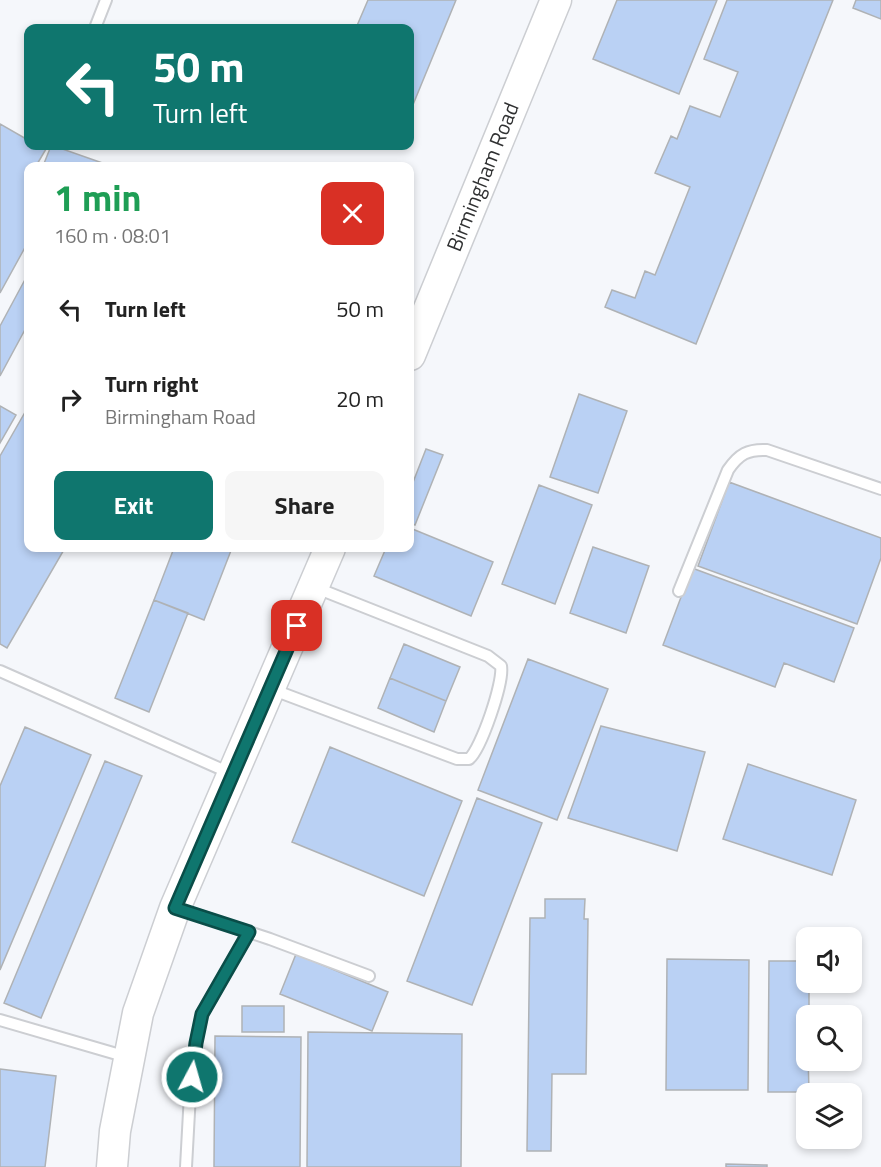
<!DOCTYPE html>
<meta charset="utf-8">
<style>
body{margin:0;font-family:"Titillium Web",sans-serif;background:#f6f6f6;color:#222;height:100vh;display:flex;flex-direction:column;font-size:22px;white-space:nowrap}
*{box-sizing:border-box;margin:0}
p{font-size:20px;color:#767676}
.icon{flex:none;width:33px;height:33px;fill:none;stroke:currentColor;stroke-width:2;stroke-linecap:round;stroke-linejoin:round}
.map{position:relative;flex:1;overflow:hidden}
.details{position:absolute;left:24px;top:162px;width:390px;height:390px;display:flex;flex-direction:column;background:#fff;border-radius:12px;box-shadow:0 3px 9px #0003}
.details>*{flex:none}
.top-card{position:absolute;left:24px;top:24px;width:390px;height:126px;border-radius:12px;box-shadow:0 3px 9px #0003;background:#0f766e;color:#fff;overflow:hidden}
.tools{position:absolute;left:796px;top:927px;display:grid;gap:12px}
.tools a{display:grid;place-items:center;width:66px;height:66px;border-radius:12px;background:#fff;box-shadow:0 3px 9px #0003;font-size:30px}
.pin{position:absolute;display:grid;place-items:center;width:51px;height:51px;color:#fff;margin:-26px;border-radius:12px;box-shadow:0 3px 9px #0006}
.me{position:absolute;width:66px;margin:-33px;rotate:6deg;stroke-linejoin:round;filter:drop-shadow(0 0 4px #0008)}
.turn{display:flex;align-items:center;gap:21px;height:126px;padding:0 30px;font-size:27px}
.turn .icon{width:78px;height:78px;stroke-width:2.5}
.turn b{display:block;font-size:42px;line-height:51px}
.round{display:grid;place-items:center;flex:none;width:63px;height:63px;border-radius:12px;background:#f6f6f6}
.head{display:flex;align-items:center;justify-content:space-between;height:102px;padding:0 30px}
h1{font-size:36px;font-weight:700;line-height:45px;color:#1e9e55}
.primary-button{display:flex;gap:12px;margin-top:auto;padding:12px 30px}
.primary-button a{flex:1;height:69px;border-radius:12px;background:#0f766e;color:#fff;font-size:24px;font-weight:700;line-height:69px;text-align:center}
.primary-button a+a{background:#f6f6f6;color:#222}
ul{padding:0;list-style:none}
li{display:flex;align-items:center;gap:18px;height:90px;padding:0 30px}
li div{flex:1}
li b{display:block;font-size:22px}
li em{font-style:normal}
.map>svg:first-child{display:block}
.building{fill:#bad1f4;stroke:#afb2b5;stroke-width:1.5}
.lines{fill:none;stroke-linecap:round;stroke-linejoin:round}
.lane-casing{stroke:#ccced2;stroke-width:14}
.secondary-casing{stroke:#ccced2;stroke-width:33}
.lane{stroke:#fff;stroke-width:10}
.secondary{stroke:#fff;stroke-width:30}
.route-casing{stroke:#0a4d48;stroke-width:15}
.route{stroke:#0f766e;stroke-width:10}
.labels{text-anchor:middle;stroke-width:5;stroke-linejoin:round;paint-order:stroke}
.street-label{font-size:21px;fill:#303132;stroke:#fff}
</style>
<div class="map">
<svg width="881" height="1167" viewBox="0 0 881 1167">
<rect width="100%" height="100%" fill="#f5f7fb"/>
<path class="building" d="M368,0H456L410,112V28H356Z
M617,0H717L679,94L593,59Z
M727,0H833L696,344L605,307L612,290L635,298L645,271L655,275L690,187L655,173L671,136L677,139L690,106L720,117L738,72L704,59Z
M856,0H881V19L853,8Z
M0,124L28,140V146H39L46,149L36,166H28V242L0,293Z
M51,146H54L111,166H43Z
M28,274V324L0,376V326Z
M579,394L627,411L598,493L550,477Z
M0,406L16,415L0,443Z
M28,407V548H65L7,648L0,644V456Z
M426,449L443,455L415,525L410,523V490Z
M729,482L881,538V558L857,624L698,566Z
M539,485L592,505L555,604L502,584Z
M410,528L493,562L471,616L374,576L386,548H410Z
M593,547L649,566L626,633L570,613Z
M174,548H232L204,620L154,600Z
M692,568L854,628L834,682L784,663L775,687L663,645Z
M154,600L188,613L149,712L115,698Z
M404,644L460,667L446,701L390,678Z
M528,659L608,689L557,820L478,790Z
M390,678L446,701L434,732L378,708Z
M601,726L705,752L677,851L568,818Z
M25,727L91,755L0,970V786Z
M330,747L462,801L424,896L292,842Z
M105,761L142,776L41,1018L4,1003Z
M748,764L856,800L832,875L723,839Z
M477,798L542,823L472,1005L407,981Z
M545,899H585L584,919H588L586,1074H552L551,1151H527L530,918H545Z
M296,954L388,992L372,1031L280,994Z
M667,959L749,960L748,1090H666Z
M769,961H807V982H809V1016H807L809,1092H768Z
M242,1006H284V1032H242Z
M308,1032L462,1034L461,1167H307Z
M215,1036L301,1037L300,1167H214Z
M0,1069L56,1076L45,1167H0Z
M726,1164L767,1165V1167H726Z"/>
<g class="lines">
<g class="lane-casing">
<path id="lane" d="M95,28L106,0
M679,591L728,470C739,454 748,449 767,450L881,489
M0,671L230,773
M271,689L457,759H469C481,749 504,682 501,666L488,656L314,587
M176,908L270,939L369,976
M0,1020L127,1057
M186,1167L190,1094L196,1043L202,1014L249,932"/>
</g>
<g class="secondary-casing">
<path id="secondary" d="M410,355L556,0
M112,1167L115,1131L138,1013L175,908L330,548"/>
</g>
<use href="#lane" class="lane"/>
<use href="#secondary" class="secondary"/>
</g>
<g class="lines">
<g class="route-casing">
<path id="route" d="M192,1077L196,1043L202,1014L249,932L175,908L297,626"/>
</g>
<use href="#route" class="route"/>
</g>
<g class="labels">
<g class="street-label">
<text transform="translate(483 177) rotate(-68)" y="7">Birmingham Road</text>
</g>
</g>
</svg>
<div class="tools">
<a><svg class="icon" aria-label="sound" viewBox="0 0 24 24"><path d="M4 9h4l5-4v14l-5-4H4zM17 9q2 3 0 6"/></svg></a>
<a><svg class="icon" aria-label="search" viewBox="0 0 24 24"><circle cx="10" cy="10" r="6"/><path d="M15 15l6 6"/></svg></a>
<a><svg class="icon" aria-label="layers" viewBox="0 0 24 24"><path d="M12 4l9 5-9 5-9-5zM3 14l9 5 9-5"/></svg></a>
</div>
<div class="pin" style="left:297px;top:626px;background:#d93025"><svg class="icon" aria-label="arrive" viewBox="0 0 24 24"><path d="M6 21V4h12l-3 4 3 4H6"/></svg></div>
<svg class="me" style="left:192px;top:1077px" viewBox="-20 -20 40 40"><circle r="17" fill="#0f766e" stroke="#fff" stroke-width="3"/><path d="M0-11L8 9 0 5-8 9z" fill="#fff"/></svg>
<div class="top-card">
<div class="turn"><svg class="icon" aria-label="left" viewBox="0 0 24 24"><path d="M17 20v-9H6M10 6l-5 5 5 5"/></svg><div><b>50 m</b>Turn left</div></div>
</div>
<section class="details">
<div class="head"><div><h1>1 min</h1><p>160 m · 08:01</p></div><a class="round" style="background:#d93025;color:#fff"><svg class="icon" aria-label="close" viewBox="0 0 24 24"><path d="M6 6l12 12M18 6L6 18"/></svg></a></div>
<ul>
<li><svg class="icon" aria-label="left" viewBox="0 0 24 24"><path d="M17 20v-9H6M10 6l-5 5 5 5"/></svg><div><b>Turn left</b></div><em>50 m</em></li>
<li><svg class="icon" aria-label="right" viewBox="0 0 24 24"><path d="M7 20v-9h11M14 6l5 5-5 5"/></svg><div><b>Turn right</b><p>Birmingham Road</p></div><em>20 m</em></li>
</ul>
<div class="primary-button"><a>Exit</a><a>Share</a></div>
</section>
</div>
